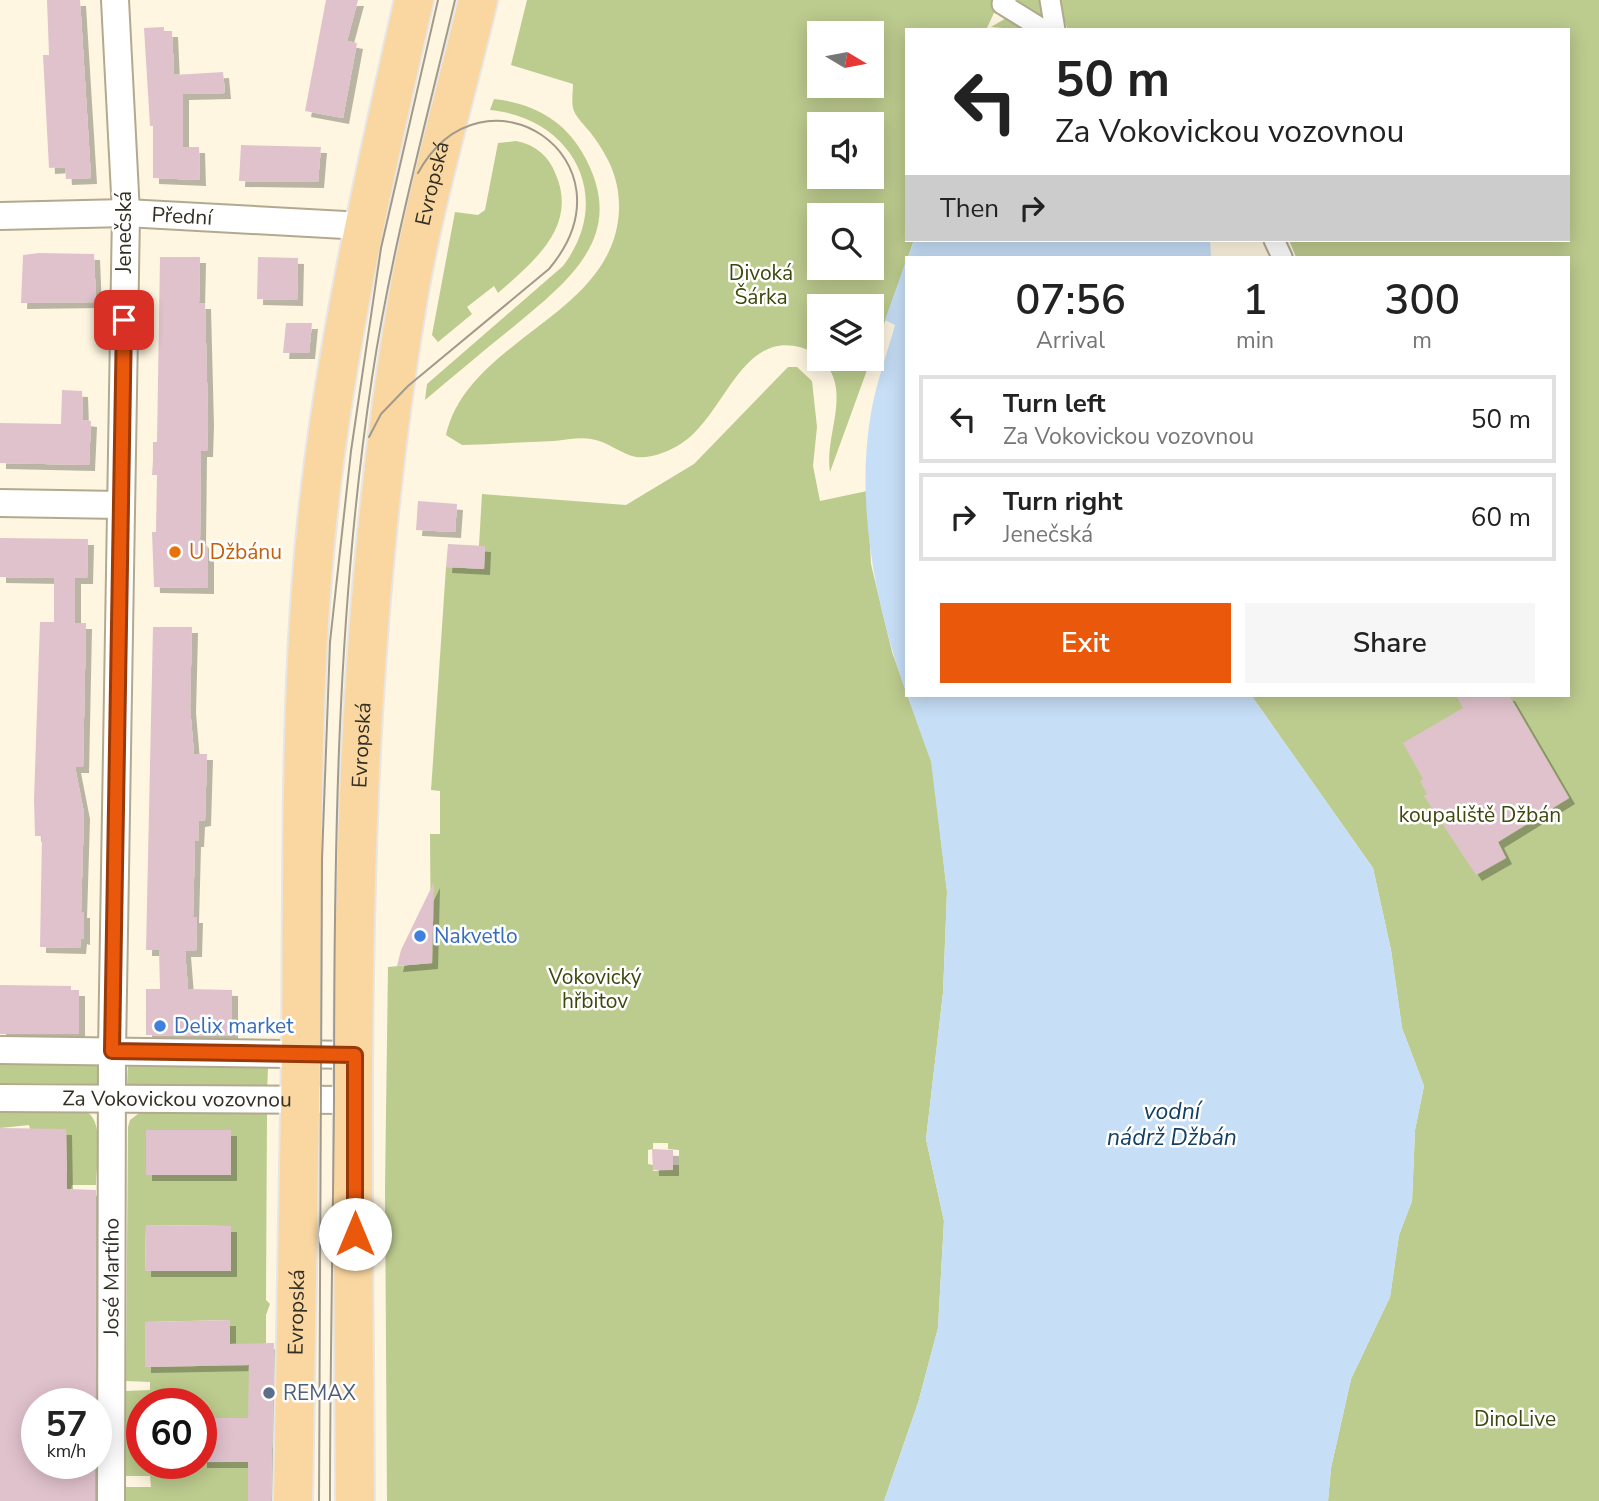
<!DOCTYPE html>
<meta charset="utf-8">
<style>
body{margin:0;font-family:"Nunito Sans",sans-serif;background:#f6f6f6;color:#222;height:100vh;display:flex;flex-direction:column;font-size:26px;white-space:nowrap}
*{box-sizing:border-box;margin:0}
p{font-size:23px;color:#767676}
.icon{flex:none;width:38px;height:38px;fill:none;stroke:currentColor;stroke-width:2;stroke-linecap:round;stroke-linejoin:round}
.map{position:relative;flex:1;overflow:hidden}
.sheet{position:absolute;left:905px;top:256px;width:665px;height:441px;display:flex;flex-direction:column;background:#fff;border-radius:0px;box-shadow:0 4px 18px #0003}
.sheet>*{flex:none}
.banner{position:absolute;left:905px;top:28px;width:665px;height:214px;border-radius:0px;box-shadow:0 4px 18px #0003;background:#fff;color:#222;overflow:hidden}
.needle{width:46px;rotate:100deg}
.fabs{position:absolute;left:807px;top:21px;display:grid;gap:14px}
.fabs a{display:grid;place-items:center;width:77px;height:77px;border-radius:0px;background:#fff;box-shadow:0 4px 18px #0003;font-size:35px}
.speed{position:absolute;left:21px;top:1388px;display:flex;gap:14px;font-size:35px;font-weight:700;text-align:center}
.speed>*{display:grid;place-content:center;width:91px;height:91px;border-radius:50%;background:#fff;box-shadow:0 4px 18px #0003;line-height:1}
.speed small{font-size:18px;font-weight:400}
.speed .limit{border:10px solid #d22;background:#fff;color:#111}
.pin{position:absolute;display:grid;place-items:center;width:60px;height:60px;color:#fff;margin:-30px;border-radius:14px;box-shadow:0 4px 10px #0006}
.me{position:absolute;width:77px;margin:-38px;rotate:0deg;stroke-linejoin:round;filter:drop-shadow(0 0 5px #0008)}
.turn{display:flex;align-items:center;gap:24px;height:147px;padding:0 35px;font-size:32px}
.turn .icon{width:91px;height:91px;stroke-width:2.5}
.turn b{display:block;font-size:49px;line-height:60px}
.then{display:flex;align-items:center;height:66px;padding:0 35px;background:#0003;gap:14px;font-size:26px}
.eta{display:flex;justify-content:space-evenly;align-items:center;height:119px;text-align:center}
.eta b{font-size:42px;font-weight:600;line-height:49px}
.cta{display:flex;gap:14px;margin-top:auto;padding:14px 35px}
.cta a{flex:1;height:80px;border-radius:0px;background:#ea580c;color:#fff;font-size:28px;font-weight:600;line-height:80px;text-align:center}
.cta a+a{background:#f6f6f6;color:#222}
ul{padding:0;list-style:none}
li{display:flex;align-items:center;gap:21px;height:88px;margin:0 14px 10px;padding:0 21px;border:4px solid #e0e0e0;border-radius:0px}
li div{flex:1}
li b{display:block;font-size:26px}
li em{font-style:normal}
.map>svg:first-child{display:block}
.green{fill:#bccb8e;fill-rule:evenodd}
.water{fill:#c6def6}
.building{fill:#e0c2cd;filter:url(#shadow)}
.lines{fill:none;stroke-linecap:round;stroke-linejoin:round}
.pedestrian-casing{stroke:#b2a98f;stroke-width:23}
.minor-casing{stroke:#b2a98f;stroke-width:30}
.primary-casing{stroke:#e7e6e5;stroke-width:42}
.pedestrian{stroke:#fff;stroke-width:19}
.minor{stroke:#fff;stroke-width:26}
.primary{stroke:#fad7a1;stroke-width:38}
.tram{stroke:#a19a8a;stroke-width:2}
.route-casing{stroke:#983908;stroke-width:18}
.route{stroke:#ea580c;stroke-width:12}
.food-dot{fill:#e8710a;stroke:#fff;stroke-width:2.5}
.shop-dot{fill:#3f7fe0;stroke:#fff;stroke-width:2.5}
.service-dot{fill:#5c6f8a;stroke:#fff;stroke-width:2.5}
.labels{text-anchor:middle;stroke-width:5;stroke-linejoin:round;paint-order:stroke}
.street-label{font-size:21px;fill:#332f25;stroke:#fff}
.park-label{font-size:21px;fill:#3d480d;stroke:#fff}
.food-label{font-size:21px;fill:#c56008;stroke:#fff;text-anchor:start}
.shop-label{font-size:21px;fill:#366cbe;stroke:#fff;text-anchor:start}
.service-label{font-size:21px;fill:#4e5e75;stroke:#fff;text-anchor:start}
.water-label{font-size:23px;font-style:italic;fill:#123f64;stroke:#fff}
</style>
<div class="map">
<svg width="1599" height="1501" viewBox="0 0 1599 1501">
<defs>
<filter id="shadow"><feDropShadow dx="6" dy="6" stdDeviation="0" flood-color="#0004"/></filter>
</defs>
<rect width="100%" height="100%" fill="#fef6e0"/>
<path class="green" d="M527,0H1000L986,30H906V240H914L872,358V306H819V355C744,314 729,412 682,443C670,451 651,459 636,457C621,454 607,441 591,439C580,437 565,440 554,441C523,442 493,444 462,445L446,435C468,338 615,316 619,210C620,178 608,156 590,132C585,126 577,118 574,111C571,104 573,92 573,84L511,65ZM819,33H872V86H819ZM819,124H872V177H819ZM819,215H872V268H819Z
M1011,0H1042L1049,26Z
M1056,0H1599V1501H1328L1331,1468L1351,1379L1390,1297L1399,1235L1412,1201L1415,1130L1424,1086L1402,1028L1391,950L1373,868L1251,695H1568V257H1296L1289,240H1568V30H1068Z
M1008,17L1027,30L991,27Z
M494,99C531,103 563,119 582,152C630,234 571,279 512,328C482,352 454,376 425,400L427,384L563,266C615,198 573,118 490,110Z
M516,141C536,145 549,156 556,175C578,227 533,262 498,293L494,286L467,307L472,314L438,342L432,335L455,212L478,215L485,210L498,143Z
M822,359H871L830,472C824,434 853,392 822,359Z
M788,367H797L812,381L817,427L813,466L820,501L867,491L871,564L892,652L932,762L947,892L943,993L926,1139L944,1221L938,1328L918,1403L884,1501H387L385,1188L388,967L431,963L430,834H440V791L431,790L432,776L446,567L484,569L485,546H479L482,494L626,505L694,464ZM653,1143H668V1149L679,1150V1165H673V1170L653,1171V1165L648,1164V1150L653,1149Z
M0,1061L100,1062L101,1084L0,1083Z
M128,1062L268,1068L267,1092L127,1086Z
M0,1111L87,1112C105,1123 96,1166 96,1185H72L71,1189H0L67,1174L66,1129H30L29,1125L0,1128Z
M142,1111L267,1113L266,1300L270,1304L266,1315V1343L258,1346L248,1501H125L126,1487H151L150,1476H125V1391L150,1390V1382L126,1381L128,1127L130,1120ZM146,1130H231V1175H193ZM146,1225L230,1226L145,1271ZM230,1320L229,1365L145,1367V1322ZM142,1404H201V1418L229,1419V1462L142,1463Z"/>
<path class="water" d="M914,240H1210L1211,257H908Z
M906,261V692C876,608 855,503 871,413C876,384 887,354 895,325L885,320Z
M907,695H1251L1373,868L1391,950L1402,1028L1424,1086L1415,1130L1412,1201L1399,1235L1390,1297L1351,1379L1331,1468L1328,1501H884L918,1403L938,1328L944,1221L926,1139L943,993L947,892L931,762Z"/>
<path class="building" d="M47,0H80L91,178L66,179L65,167L49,168L43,55H49Z
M326,0H358L347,41L357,43L343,118L305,111Z
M164,27V31H172L174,75L223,72L225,93L183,94V147H199L200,180L153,178V126H150L144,28Z
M241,145L321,147L318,182L239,181Z
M39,253L94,254L96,302L21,303L23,255Z
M160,257H200L199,303H205L208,420L207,451H201L200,539L208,548V588L154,587L152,532H156L157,475H152L153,460V442H157Z
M258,257L298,258L297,300L257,299Z
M286,323H312L309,353H283Z
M62,390L82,391L83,420L91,421L89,465L0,463V423L61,424Z
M418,501L457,504L455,532L416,530Z
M0,538L88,539L87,578H75V623H86L83,767H75L84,813L81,912H84V939L81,938L80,948L40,947L42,836H35L34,800L40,622H54V578L0,577Z
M448,544L485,546L484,569L446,567Z
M153,627H192L190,707L194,754H207L205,820L199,821L198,841H195L193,917H197L196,951H185L188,989L232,990V1036L146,1035V989H160L159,950H146Z
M1456,695H1509L1569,798L1498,842L1506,858L1476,875L1424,796L1427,794L1420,781L1423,779L1403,743L1463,708Z
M434,882L432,963L397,966L401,950Z
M0,985L71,986V990H79V1034H0Z
M0,1128L66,1129L67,1189L96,1190L95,1404H37V1463H95V1501H0Z
M146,1130H231V1175H146Z
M652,1149L673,1150V1170H653Z
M146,1225L231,1226V1271H145Z
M230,1320V1344L274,1343L271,1501H248V1462H201V1418H248L249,1365L145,1367V1322Z"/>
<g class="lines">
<g class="pedestrian-casing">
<path id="pedestrian" d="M1006,0L1002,4L1044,30
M1050,0L1055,30
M1274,240L1282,257"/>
</g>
<g class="minor-casing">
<g id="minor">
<path id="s1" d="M0,216L126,213L363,226"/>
<path d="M0,503L121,505"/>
<path d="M0,1050L355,1055"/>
<path id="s2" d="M0,1098L355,1100"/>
<path id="s3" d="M111,1501L112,1051L126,213L115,0"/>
</g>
</g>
<g class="primary-casing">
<g id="primary">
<path id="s4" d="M293,1501C295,1352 299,1202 301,1053C303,876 299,698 317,522C335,346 375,173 414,0"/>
<path id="s5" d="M355,1501C353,1102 341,698 407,303C424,201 454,101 478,0"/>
</g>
</g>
<use href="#pedestrian" class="pedestrian"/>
<use href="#minor" class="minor"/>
<use href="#primary" class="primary"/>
<path class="tram" d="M369,437L381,414L408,386L549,269C641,159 483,55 418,173
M319,1501L322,859L330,642L351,451L381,248L438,0
M330,1501C330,1367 333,1233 334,1098C334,857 336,617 372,378C391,251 425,126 455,0"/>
</g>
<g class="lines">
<g class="route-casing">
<path id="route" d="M124,320L112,1051L355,1055V1234"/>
</g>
<use href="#route" class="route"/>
</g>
<circle class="food-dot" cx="175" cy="552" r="7"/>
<g class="shop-dot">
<circle cx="420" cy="936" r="7"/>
<circle cx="160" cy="1026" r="7"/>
</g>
<circle class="service-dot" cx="269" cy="1393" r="7"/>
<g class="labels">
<g class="street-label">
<text dy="7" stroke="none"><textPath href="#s5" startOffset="1323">Evropská</textPath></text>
<text dy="7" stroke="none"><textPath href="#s1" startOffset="182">Přední</textPath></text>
<text transform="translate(124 232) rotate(-90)" y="7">Jenečská</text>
<text dy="7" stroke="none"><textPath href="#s5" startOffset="756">Evropská</textPath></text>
<text dy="7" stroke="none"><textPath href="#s2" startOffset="177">Za Vokovickou vozovnou</textPath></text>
<text dy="7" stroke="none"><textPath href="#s3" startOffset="224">José Martího</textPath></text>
<text dy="7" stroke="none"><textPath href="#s4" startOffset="189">Evropská</textPath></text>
</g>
<g class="park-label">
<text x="761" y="280">Divoká<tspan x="761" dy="24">Šárka</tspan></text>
<text x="1480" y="822">koupaliště Džbán</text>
<text x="595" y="984">Vokovický<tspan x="595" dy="24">hřbitov</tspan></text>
<text x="1515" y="1426">DinoLive</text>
</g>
<g class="food-label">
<text x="189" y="559">U Džbánu</text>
</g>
<g class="shop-label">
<text x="434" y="943">Nakvetlo</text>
<text x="174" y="1033">Delix market</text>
</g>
<g class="service-label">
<text x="283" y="1400">REMAX</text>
</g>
<g class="water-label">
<text x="1172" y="1119">vodní<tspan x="1172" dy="26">nádrž Džbán</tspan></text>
</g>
</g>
</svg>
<div class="fabs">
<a><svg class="needle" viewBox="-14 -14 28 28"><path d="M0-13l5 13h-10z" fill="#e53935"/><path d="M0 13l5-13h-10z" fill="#767676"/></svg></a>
<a><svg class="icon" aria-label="sound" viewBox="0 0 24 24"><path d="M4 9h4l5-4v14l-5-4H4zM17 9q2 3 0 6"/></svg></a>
<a><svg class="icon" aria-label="search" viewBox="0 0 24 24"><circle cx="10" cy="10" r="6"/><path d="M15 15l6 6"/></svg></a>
<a><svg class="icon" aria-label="layers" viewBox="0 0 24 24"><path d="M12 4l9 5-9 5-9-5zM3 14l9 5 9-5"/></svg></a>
</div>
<div class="speed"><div>57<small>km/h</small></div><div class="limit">60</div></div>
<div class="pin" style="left:124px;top:320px;background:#d93025"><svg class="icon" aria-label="arrive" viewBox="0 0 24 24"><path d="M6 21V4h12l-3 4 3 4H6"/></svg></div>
<svg class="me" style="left:355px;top:1234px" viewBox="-20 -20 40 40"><circle r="19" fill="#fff"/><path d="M0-13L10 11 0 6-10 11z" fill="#ea580c"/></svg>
<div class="banner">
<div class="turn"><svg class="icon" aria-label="left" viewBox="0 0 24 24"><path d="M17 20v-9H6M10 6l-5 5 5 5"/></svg><div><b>50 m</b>Za Vokovickou vozovnou</div></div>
<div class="then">Then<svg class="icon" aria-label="right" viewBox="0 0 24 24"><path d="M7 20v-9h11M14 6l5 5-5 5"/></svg></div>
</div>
<section class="sheet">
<div class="eta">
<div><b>07:56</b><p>Arrival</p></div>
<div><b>1</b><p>min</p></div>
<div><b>300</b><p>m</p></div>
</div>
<ul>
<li><svg class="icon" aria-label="left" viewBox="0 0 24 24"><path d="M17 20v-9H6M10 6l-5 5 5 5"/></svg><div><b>Turn left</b><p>Za Vokovickou vozovnou</p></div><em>50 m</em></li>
<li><svg class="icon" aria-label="right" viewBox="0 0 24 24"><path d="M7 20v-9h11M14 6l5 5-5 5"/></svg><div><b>Turn right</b><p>Jenečská</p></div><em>60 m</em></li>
</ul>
<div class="cta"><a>Exit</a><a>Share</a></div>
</section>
</div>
